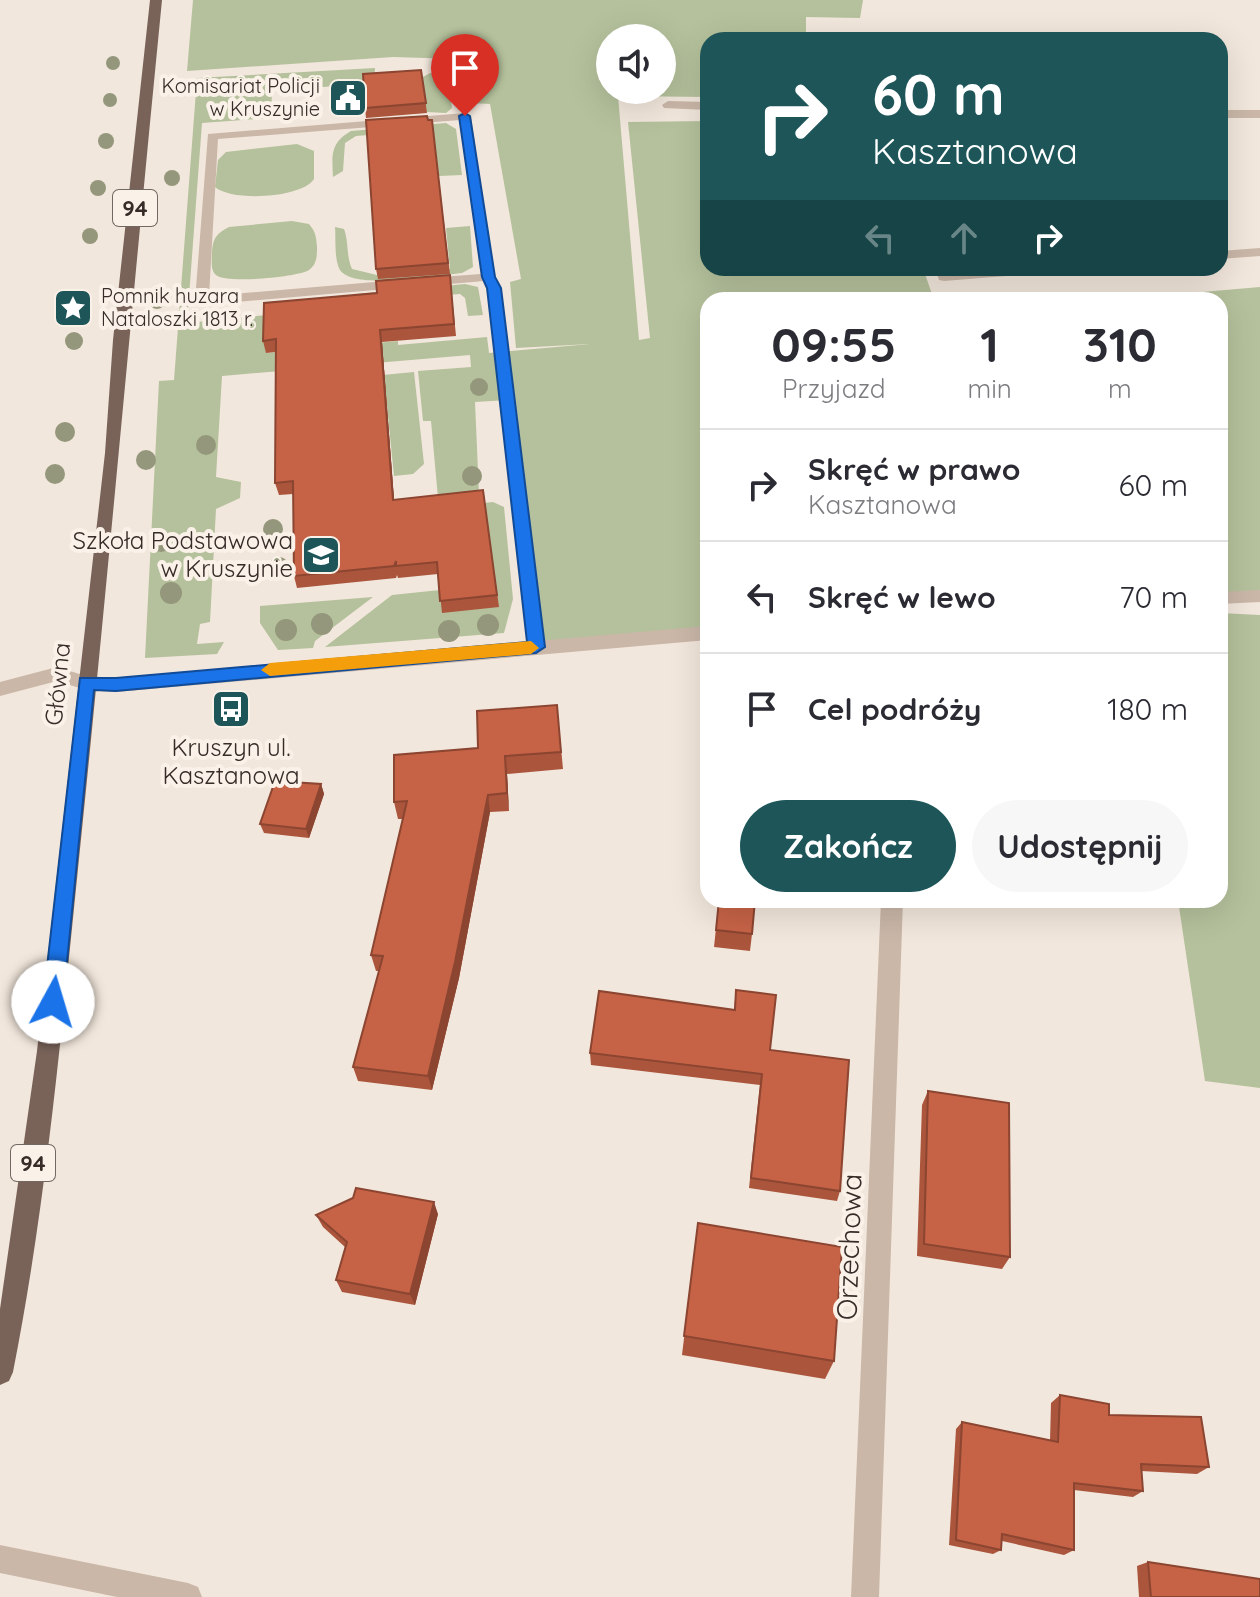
<!DOCTYPE html>
<html lang="pl">
<meta charset="utf-8">
<style>
body{margin:0;font-family:Quicksand,sans-serif;background:#f7f7f7;color:#2b2b33;height:100vh;display:flex;flex-direction:column;font-size:30px;white-space:nowrap}
*{box-sizing:border-box;margin:0}
p{font-size:26px;color:#7c7c81}
.icon{flex:none;width:44px;height:44px;fill:none;stroke:currentColor;stroke-width:2;stroke-linecap:round;stroke-linejoin:round}
.map{position:relative;flex:1;overflow:hidden}
.drawer{position:absolute;left:700px;top:292px;width:528px;height:616px;display:flex;flex-direction:column;background:#fff;border-radius:24px;box-shadow:0 8px 32px #0002}
.drawer>*{flex:none}
.top-card{position:absolute;left:700px;top:32px;width:528px;height:244px;border-radius:24px;box-shadow:0 8px 32px #0002;background:#1d5558;color:#fff;overflow:hidden}
.buttons{position:absolute;left:596px;top:24px;display:grid;gap:16px}
.buttons a{display:grid;place-items:center;width:80px;height:80px;border-radius:50%;background:#fff;box-shadow:0 8px 32px #0002;font-size:40px}
.pin{position:absolute;display:grid;place-items:center;width:68px;height:68px;color:#fff;margin:-82px -34px;border-radius:50% 50% 50% 0;rotate:-45deg;box-shadow:0 0 8px #0007}
.pin .icon{rotate:45deg}
.me{position:absolute;width:88px;margin:-44px;rotate:6deg;stroke-linejoin:round;filter:drop-shadow(0 0 6px #0008)}
.turn{display:flex;align-items:center;gap:28px;height:168px;padding:0 40px;font-size:36px}
.turn .icon{width:104px;height:104px;stroke-width:2.5}
.turn b{display:block;font-size:56px;line-height:68px}
.lanes{display:flex;align-items:center;height:76px;padding:0 40px;background:#0003;justify-content:center;gap:40px;direction:ltr}
.lanes .off{opacity:.35}
.eta{display:flex;justify-content:space-evenly;align-items:center;height:136px;text-align:center}
.eta b{font-size:48px;font-weight:800;line-height:56px}
.button{display:flex;gap:16px;margin-top:auto;padding:16px 40px}
.button a{flex:1;height:92px;border-radius:48px;background:#1d5558;color:#fff;font-size:32px;font-weight:800;line-height:92px;text-align:center}
.button a+a{background:#f7f7f7;color:#2b2b33}
ul{padding:0;list-style:none}
li{display:flex;align-items:center;gap:24px;height:112px;padding:0 40px;border-top:2px solid #e1e1e2}
li div{flex:1}
li b{display:block;font-size:30px}
li em{font-style:normal}
.map>svg:first-child{display:block}
.green{fill:#b5c19c;fill-rule:evenodd}
.lines{fill:none;stroke-linecap:round;stroke-linejoin:round}
.service{fill:#cab7a8;fill-rule:evenodd}
.minor{fill:#cab7a8;fill-rule:evenodd}
.primary{fill:#796359;fill-rule:evenodd}
.tree{fill:#94977b}
.wall{fill:#aa553c}
.shaded-wall{fill:#8b4531}
.building{fill:#c66346;stroke:#8b4531;stroke-width:2}
.route{fill:#1a73e8;stroke:#114b97;stroke-width:2}
.slow{fill:#f59e0b}
.labels{text-anchor:middle;stroke-width:8;stroke-linejoin:round;paint-order:stroke}
.far-poi-label{font-size:20px;fill:#372c28;stroke:#faf1e8;text-anchor:end}
.shield{fill:#faf1e8;stroke:#726762;stroke-width:2}
.shield-label{font-size:22px;font-weight:bold;fill:#372c28}
.poi-label{font-size:24px;fill:#372c28;stroke:#faf1e8;text-anchor:end}
.street-label{font-size:24px;fill:#372c28;stroke:#faf1e8}
.near-street-label{font-size:28px;fill:#372c28;stroke:#faf1e8}
</style>
<div class="map">
<svg width="1260" height="1597" viewBox="0 0 1260 1597">
<rect width="100%" height="100%" fill="#f2e7dc"/>
<path class="green" d="M193,0H863L860,18L806,17V40H708V97L618,96L639,340L650,338L628,122L708,121V268H923L934,300H708V633L536,647L508,400L475,402L479,494L438,498L431,421H423L418,371L471,367L470,355L222,376L216,477L241,482L240,498L216,509L210,622L200,624L197,644L224,642L217,654L145,658L159,381L174,380L197,78L375,68L374,83L272,91L271,118L202,123L187,323L267,315V353L398,341V345L487,337L489,353L590,344L516,348L510,282L521,279L490,104L469,103L464,72L454,63L489,60L393,57L187,71ZM610,38H662V90H610Z
M430,73L447,76L452,108L446,113L426,112L421,78Z
M446,123L456,129L462,175L439,176L432,130L356,136L345,143L343,171L333,177C332,155 330,143 351,131Z
M297,144L314,151V179C302,198 232,202 215,187L218,160L226,152Z
M292,221L309,224C316,232 316,237 317,247C317,256 317,264 309,270C299,277 225,284 216,275C210,270 212,259 212,251C213,238 217,233 229,227Z
M470,226L473,267L462,273C439,275 354,291 340,270C334,260 336,239 335,227L344,229C349,242 346,256 352,269L377,275L450,269L446,228Z
M465,284L478,287L483,315L468,316L465,298L460,294L357,302V294Z
M1260,287V596L1220,598V300H1109Z
M414,372L424,464L413,474L394,476L386,396L372,397V376Z
M493,502L504,507L513,599L504,633L325,647L392,595L440,590L484,503Z
M373,597L315,641L313,648L278,650L260,623V606Z
M1220,613L1260,615V1088L1205,1081L1178,900H1220Z"/>
<g class="lines">
<path class="service" d="M465,113L471,116L494,277L501,288L544,647L536,653L528,647L487,288L484,281L427,286L421,282L427,278L481,274L460,120L218,139L209,296L398,280L404,284L398,288L202,305L195,301L208,134Z
M1260,248V256L1220,259V251Z
M935,268H947L949,273L1008,268H1062L1056,272L944,281L939,280Z"/>
<path class="minor" d="M668,101L708,102V110L664,108L662,105Z
M1220,110H1260V118H1220Z
M1260,590V602L1220,604V592Z
M708,626V640L116,692L86,690L57,681L0,696V682L57,667L86,676L116,678Z
M881,900H903L879,1597H851Z
M0,1545L188,1583L198,1587L202,1597H117L0,1573Z"/>
<path class="primary" d="M150,0H162C134,283 109,566 80,849C62,1024 47,1200 13,1372L9,1381L0,1385V1309L37,1051L105,453L113,340Z"/>
</g>
<g class="tree">
<circle cx="113" cy="63" r="7"/>
<circle cx="110" cy="100" r="7"/>
<circle cx="106" cy="141" r="8"/>
<circle cx="172" cy="178" r="8"/>
<circle cx="98" cy="188" r="8"/>
<circle cx="90" cy="236" r="8"/>
<circle cx="157" cy="300" r="9"/>
<circle cx="74" cy="341" r="9"/>
<circle cx="479" cy="387" r="9"/>
<circle cx="65" cy="432" r="10"/>
<circle cx="206" cy="445" r="10"/>
<circle cx="146" cy="460" r="10"/>
<circle cx="55" cy="474" r="10"/>
<circle cx="472" cy="476" r="10"/>
<circle cx="273" cy="529" r="10"/>
<circle cx="161" cy="542" r="10"/>
<circle cx="279" cy="567" r="10"/>
<circle cx="171" cy="593" r="11"/>
<circle cx="322" cy="624" r="11"/>
<circle cx="488" cy="625" r="11"/>
<circle cx="286" cy="630" r="11"/>
<circle cx="449" cy="631" r="11"/>
</g>
<path class="wall" d="M421,70L427,113L366,118L365,108Z
M428,120H432L450,274L378,279L376,269Z
M450,275L456,336L382,342L394,500L483,490L499,607L442,613L438,574L398,578L397,575L396,578L297,588L294,576L293,494L279,495L275,483L276,352L266,353L263,341L377,293Z
M557,705L563,769L507,774L509,811L490,812L459,978L432,1090L358,1081L353,1067L379,971H376L371,955L403,819H398L394,802L478,748Z
M321,784L324,794L309,838L264,833L260,824Z
M719,900L752,934L750,951L714,947Z
M736,990L770,1050L840,1191L837,1201L749,1188L760,1085L591,1065L590,1053L734,1009Z
M928,1091L1010,1257L1002,1269L917,1256L922,1105Z
M438,1214L415,1305L342,1292L336,1280L345,1247L323,1227L316,1215Z
M698,1223L834,1361L825,1379L682,1355Z
M1060,1395L1109,1415L1209,1467L1197,1474L1141,1471L1143,1491L1133,1497L1074,1490V1550L1064,1555L1002,1541L1001,1550L993,1554L949,1545L956,1429L962,1422L1050,1441L1051,1403Z
M1148,1562L1260,1597H1139L1137,1566Z"/>
<path class="shaded-wall" d="M380,330L382,342L395,512L393,500Z
M505,756L507,774L509,811L507,793Z
M321,784L324,794L309,838L306,829Z
M488,795L490,812L459,978L432,1090L428,1076Z
M434,1202L438,1214L415,1305L410,1294Z"/>
<path class="building" d="M421,70L426,103L365,108L363,74Z
M427,116L428,120H432L448,263L376,269L366,120Z
M450,275L454,324L380,330L393,500L483,490L497,595L440,601L437,562L396,566V561L394,566L294,576L293,481L275,483L276,339L263,341L264,303L377,293L376,281Z
M557,705L561,752L505,756L507,793L488,795L455,962L428,1076L353,1067L383,956L371,955L407,801L394,802V755L478,748L477,711Z
M275,781L321,784L306,829L260,824Z
M719,900H755L752,934L716,930Z
M736,990L776,995L770,1050L849,1060L840,1191L751,1178L762,1074L590,1053L599,991L735,1010Z
M928,1091L1009,1103L1010,1257L924,1244Z
M356,1188L434,1202L410,1294L336,1280L347,1242L316,1215L353,1198Z
M698,1223L842,1247L834,1361L684,1336Z
M1060,1395L1109,1404V1415L1201,1417L1209,1467L1141,1464L1143,1491L1074,1483V1550L1002,1534L1001,1550L956,1540L962,1422L1058,1442Z
M1148,1562L1260,1579V1597H1151Z"/>
<path class="route" d="M465,113L470,116L495,277L501,288L545,647L536,653L116,691L94,690L63,1002L60,1008L53,1011L46,1008L43,1002L80,678H116L527,642L487,288L482,277L459,116Z"/>
<path class="slow" d="M531,641L539,648L531,654L270,676L261,670L270,663Z"/>
<defs>
<g id="civic-square" transform="scale(2)"><rect x="-9" y="-9" width="18" height="18" rx="4" fill="#1d5558" stroke="#faf1e8"/><path d="M-.6-6.5H3V-4.5H.6V-3L4-1V1h2V6H-6V1h2V-1L-.6-3ZM-1.2 2.5V6h2.4V2.5Z" fill="#fff"/></g>
<g id="sight-square" transform="scale(2)"><rect x="-9" y="-9" width="18" height="18" rx="4" fill="#1d5558" stroke="#faf1e8"/><path d="M0-6L1.8-2.2L6-1.7L2.9 1.2L3.7 5.4L0 3.3L-3.7 5.4L-2.9 1.2L-6-1.7L-1.8-2.2Z" fill="#fff"/></g>
<g id="school-square" transform="scale(2)"><rect x="-9" y="-9" width="18" height="18" rx="4" fill="#1d5558" stroke="#faf1e8"/><path d="M0-5L7-2L0 1L-7-2ZM-4 1L0 2.5L4 1V4Q0 6-4 4Z" fill="#fff"/></g>
<g id="bus-square" transform="scale(2)"><rect x="-9" y="-9" width="18" height="18" rx="4" fill="#1d5558" stroke="#faf1e8"/><path d="M-5-6H5V4H4V6H2V4H-2V6H-4V4H-5ZM-3.5-4V0h7V-4ZM-3.5 1.2v1.5H-2V1.2ZM2 1.2v1.5H3.5V1.2Z" fill="#fff"/></g>
</defs>
<g fill-rule="evenodd">
<use href="#civic-square" x="348" y="98"/>
<use href="#sight-square" x="73" y="308"/>
<use href="#school-square" x="321" y="555"/>
<use href="#bus-square" x="231" y="709"/>
</g>
<g class="labels">
<g class="far-poi-label">
<text x="320" y="93">Komisariat Policji<tspan x="320" dy="23">w Kruszynie</tspan></text>
<text x="101" y="303" text-anchor="start">Pomnik huzara<tspan x="101" dy="23">Nataloszki 1813 r.</tspan></text>
</g>
<g class="shield">
<rect x="113" y="190" width="44" height="36" rx="6"/>
<rect x="11" y="1145" width="44" height="36" rx="6"/>
</g>
<g class="shield-label">
<text x="135" y="216">94</text>
<text x="33" y="1171">94</text>
</g>
<g class="poi-label">
<text x="293" y="549">Szkoła Podstawowa<tspan x="293" dy="28">w Kruszynie</tspan></text>
<text x="231" y="756" text-anchor="middle">Kruszyn ul.<tspan x="231" dy="28">Kasztanowa</tspan></text>
</g>
<g class="street-label">
<text transform="translate(58 684) rotate(-84)" y="8">Główna</text>
</g>
<g class="near-street-label">
<text transform="translate(849 1247) rotate(-88)" y="10">Orzechowa</text>
</g>
</g>
</svg>
<div class="buttons">
<a><svg class="icon" aria-label="sound" viewBox="0 0 24 24"><path d="M4 9h4l5-4v14l-5-4H4zM17 9q2 3 0 6"/></svg></a>
</div>
<div class="pin" style="left:465px;top:116px;background:#d93025"><svg class="icon" aria-label="arrive" viewBox="0 0 24 24"><path d="M6 21V4h12l-3 4 3 4H6"/></svg></div>
<svg class="me" style="left:53px;top:1002px" viewBox="-20 -20 40 40"><circle r="19" fill="#fff"/><path d="M0-13L10 11 0 6-10 11z" fill="#1a73e8"/></svg>
<div class="top-card">
<div class="turn"><svg class="icon" aria-label="right" viewBox="0 0 24 24"><path d="M7 20v-9h11M14 6l5 5-5 5"/></svg><div><b>60 m</b>Kasztanowa</div></div>
<div class="lanes"><svg class="icon off" aria-label="left" viewBox="0 0 24 24"><path d="M17 20v-9H6M10 6l-5 5 5 5"/></svg><svg class="icon off" aria-label="ahead" viewBox="0 0 24 24"><path d="M12 20V5M6 11l6-6 6 6"/></svg><svg class="icon" aria-label="right" viewBox="0 0 24 24"><path d="M7 20v-9h11M14 6l5 5-5 5"/></svg></div>
</div>
<section class="drawer">
<div class="eta">
<div><b>09:55</b><p>Przyjazd</p></div>
<div><b>1</b><p>min</p></div>
<div><b>310</b><p>m</p></div>
</div>
<ul>
<li><svg class="icon" aria-label="right" viewBox="0 0 24 24"><path d="M7 20v-9h11M14 6l5 5-5 5"/></svg><div><b>Skręć w prawo</b><p>Kasztanowa</p></div><em>60 m</em></li>
<li><svg class="icon" aria-label="left" viewBox="0 0 24 24"><path d="M17 20v-9H6M10 6l-5 5 5 5"/></svg><div><b>Skręć w lewo</b></div><em>70 m</em></li>
<li><svg class="icon" aria-label="arrive" viewBox="0 0 24 24"><path d="M6 21V4h12l-3 4 3 4H6"/></svg><div><b>Cel podróży</b></div><em>180 m</em></li>
</ul>
<div class="button"><a>Zakończ</a><a>Udostępnij</a></div>
</section>
</div>
